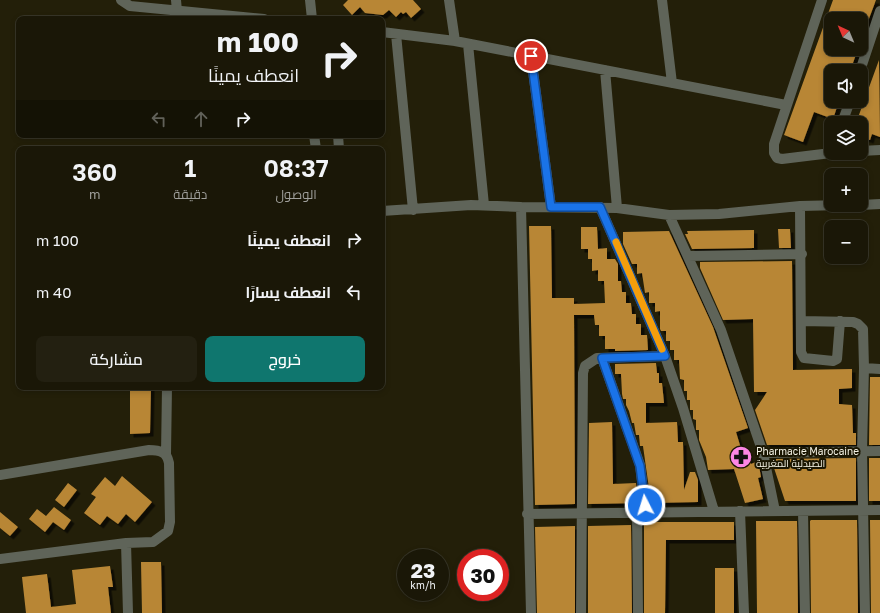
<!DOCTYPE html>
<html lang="ar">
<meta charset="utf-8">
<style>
body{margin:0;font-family:"Golos Text",Cairo,sans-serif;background:#232011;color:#f1f3f6;direction:rtl;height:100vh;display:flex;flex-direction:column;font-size:15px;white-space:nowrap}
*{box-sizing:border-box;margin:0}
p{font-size:13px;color:#9f9f9b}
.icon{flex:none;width:22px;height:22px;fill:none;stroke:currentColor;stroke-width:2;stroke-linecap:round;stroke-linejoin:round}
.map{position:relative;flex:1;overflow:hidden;direction:ltr}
.sheet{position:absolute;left:16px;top:146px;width:369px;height:244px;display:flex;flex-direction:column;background:#1a1707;border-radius:8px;box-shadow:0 2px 6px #0003,0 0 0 1px #383628;direction:rtl}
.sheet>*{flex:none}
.hud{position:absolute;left:16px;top:16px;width:369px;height:122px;border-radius:8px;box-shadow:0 2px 6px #0003,0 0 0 1px #383628;direction:rtl;background:#1a1707;color:#f1f3f6;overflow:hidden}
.needle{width:26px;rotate:316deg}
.buttons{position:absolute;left:824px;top:12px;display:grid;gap:8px}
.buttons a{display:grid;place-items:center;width:44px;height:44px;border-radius:8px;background:#1a1707;box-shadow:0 2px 6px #0003,0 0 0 1px #383628;font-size:20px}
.speed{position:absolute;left:397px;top:549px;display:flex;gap:8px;font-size:20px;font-weight:700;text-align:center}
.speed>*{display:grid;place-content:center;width:52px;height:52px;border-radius:50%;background:#1a1707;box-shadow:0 2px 6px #0003,0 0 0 1px #383628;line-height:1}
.speed small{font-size:10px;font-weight:400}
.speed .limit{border:6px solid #d22;background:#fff;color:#111}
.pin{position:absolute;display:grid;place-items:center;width:34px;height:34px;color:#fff;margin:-17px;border:2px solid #fff;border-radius:50%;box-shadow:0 1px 4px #0007}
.me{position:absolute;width:44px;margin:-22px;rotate:355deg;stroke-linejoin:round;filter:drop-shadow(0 0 3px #0008)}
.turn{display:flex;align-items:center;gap:14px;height:84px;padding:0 20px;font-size:18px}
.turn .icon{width:52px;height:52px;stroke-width:2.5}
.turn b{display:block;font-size:28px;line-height:34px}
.lanes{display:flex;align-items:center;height:38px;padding:0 20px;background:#0003;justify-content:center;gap:20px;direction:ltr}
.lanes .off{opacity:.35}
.eta{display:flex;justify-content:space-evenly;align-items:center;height:68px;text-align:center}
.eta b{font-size:24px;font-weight:600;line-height:28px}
.primary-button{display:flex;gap:8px;margin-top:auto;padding:8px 20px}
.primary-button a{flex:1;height:46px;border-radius:8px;background:#0f766e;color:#fff;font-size:16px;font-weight:600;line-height:46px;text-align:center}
.primary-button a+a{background:#232011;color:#f1f3f6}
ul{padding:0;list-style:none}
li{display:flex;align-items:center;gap:12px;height:52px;padding:0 20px}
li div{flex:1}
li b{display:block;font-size:15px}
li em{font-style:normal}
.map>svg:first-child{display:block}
.building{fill:#b88636;filter:url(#shadow)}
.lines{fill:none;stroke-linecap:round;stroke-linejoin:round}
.minor{stroke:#5f6459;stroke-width:10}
.route-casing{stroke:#114b97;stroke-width:10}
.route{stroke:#1a73e8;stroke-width:7}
.slow{stroke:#f59e0b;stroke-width:7}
.labels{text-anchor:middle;stroke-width:4;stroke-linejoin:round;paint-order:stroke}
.poi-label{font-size:10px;fill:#f4f2e4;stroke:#1a1602;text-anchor:start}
</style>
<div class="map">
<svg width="880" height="613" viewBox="0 0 880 613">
<defs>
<filter id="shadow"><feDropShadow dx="3.5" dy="3.5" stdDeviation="0" flood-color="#0009"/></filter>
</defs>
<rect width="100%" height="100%" fill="#231f09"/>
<path class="building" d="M348,0H413L421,9L411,18L406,12L403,14L401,12L396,17L389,10L383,15L365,13L360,7L352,15L343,5Z
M833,0H876L862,37L861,19H831V49H858L850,71H831V101H839L833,119L814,112L803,142L784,135Z
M879,60L880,137L872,134L870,140L861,137V123H856Z
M529,226H551L552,298H574V304L605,303L604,281H598V270L592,271V259H588V249H581V227H597L598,249L607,248V259H615L618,264V281H621L622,292H626V303H631L632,314H636V324H641V335H647L648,350L615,351V349H605V336H599V325H595L594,315H574L575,504L535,505Z
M778,229H790L791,248H779Z
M754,230V248L692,249L685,234H688L687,231Z
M669,231L713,327L748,428L736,432L742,452L747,451L751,464L756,462L757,467L759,466L761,477L758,478L763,499L745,503L734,469L708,470L706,457L699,440V430H696V420L693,419V410H690V400H687V391H684V380L680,379L679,360H674V350H670V341H666V331H661L660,329V311L655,312V303H649V292L645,293L642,273L637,274V264H632L623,244V232Z
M792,261L793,370L852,369V388L839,389V404L852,405L853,433H856V445H767L755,410L767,392H754L753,319L723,320L700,268V262Z
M656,363L657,373H659V383H662L664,403H646V423L677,422L678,442H683L684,490L690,472H695L698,480V502L651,503L643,446H640L639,435H636L634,423H632L629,411L626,405V399H623L622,394L621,374H615V364Z
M870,377H880V445H869Z
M130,387H151L150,433L130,434Z
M612,422L613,484L636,483L638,503L588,504L589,423Z
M856,458V501H785L773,465H776V459Z
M869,458H880V501H869Z
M122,476L152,502L135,522L126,514L118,524L107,516L100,525L84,513L96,497L91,494L105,477L115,486Z
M68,483L77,490L64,507L55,500Z
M54,507L71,520L64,530L53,522L45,532L29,519L37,509L46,516Z
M0,512L18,527L10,536L0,528Z
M811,520H857L858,613H811L810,521Z
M870,520H880V613H871Z
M756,521H797L798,613H757Z
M646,522H734V540H666L665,613H644V525H646Z
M631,525L632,613H588V526Z
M575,526V613H537L535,527Z
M141,562H161L162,613H142Z
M110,566L113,587H108L111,613H26L22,577L47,574L51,607L76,604L72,570Z
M715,568H734V613H715Z"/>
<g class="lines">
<path class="minor" d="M121,0L130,6L264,19
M176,0L177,11
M310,0L312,19
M449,0L455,41
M662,0L672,83
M822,0L774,144V153L777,158L782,159L831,153
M382,32L455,41L786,105
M396,34L413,210
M468,44L484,205
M531,56L551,207
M605,70L617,208
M860,71L880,11
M842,123L850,101
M314,135L316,149
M338,135L339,149
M861,151L880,150
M861,205L880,204
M600,207L665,356L683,408L714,511
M382,211L471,205L521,207
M669,215L721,330L763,453L775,511
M688,256L802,254
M802,321L853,322L858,324L863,329L864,368L862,451L865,613
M840,321L837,359L833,361L804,358L801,352L800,206L843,205
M602,358L640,465L646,513
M864,368L880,369
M763,453L880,451
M166,454L167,387
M0,475L149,450C160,450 167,452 169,463L170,522L168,531L153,542L126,543L0,559
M740,511L744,613
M803,511L805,613
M637,513L638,613
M527,514L880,510
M126,543L128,613
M531,613L521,207L617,208L669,215L719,214L800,206
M581,613L583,373L585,366L597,358L665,356"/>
</g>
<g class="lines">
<g class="route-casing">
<path id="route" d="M531,56L551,207H600L665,356L602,358L640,466L645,505"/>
</g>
<use href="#route" class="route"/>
<path class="slow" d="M616,242L662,349"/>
</g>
<defs>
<g id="pharmacy-disc" transform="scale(1.15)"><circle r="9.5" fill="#fc86e4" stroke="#1a1602"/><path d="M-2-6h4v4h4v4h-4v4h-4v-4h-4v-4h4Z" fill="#111"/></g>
</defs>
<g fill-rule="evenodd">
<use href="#pharmacy-disc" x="741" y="457"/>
</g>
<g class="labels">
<g class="poi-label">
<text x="756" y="455">Pharmacie Marocaine<tspan x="756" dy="12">الصيدلية المغربية</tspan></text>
</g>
</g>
</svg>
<div class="buttons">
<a><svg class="needle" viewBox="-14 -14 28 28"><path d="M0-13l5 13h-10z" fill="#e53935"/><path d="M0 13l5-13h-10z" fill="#9f9f9b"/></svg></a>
<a><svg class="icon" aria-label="sound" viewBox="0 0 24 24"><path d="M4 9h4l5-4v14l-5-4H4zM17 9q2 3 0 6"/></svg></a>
<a><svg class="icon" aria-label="layers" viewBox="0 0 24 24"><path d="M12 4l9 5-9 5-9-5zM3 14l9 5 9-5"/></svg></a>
<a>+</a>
<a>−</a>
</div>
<div class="speed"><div>23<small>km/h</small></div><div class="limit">30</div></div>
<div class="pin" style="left:531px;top:56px;background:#d93025"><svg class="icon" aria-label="arrive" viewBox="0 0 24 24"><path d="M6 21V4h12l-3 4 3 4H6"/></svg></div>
<svg class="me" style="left:645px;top:505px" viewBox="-20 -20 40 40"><circle r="17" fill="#1a73e8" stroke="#fff" stroke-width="3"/><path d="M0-11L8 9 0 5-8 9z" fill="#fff"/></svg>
<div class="hud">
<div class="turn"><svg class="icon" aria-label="right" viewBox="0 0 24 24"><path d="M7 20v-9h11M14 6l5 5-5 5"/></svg><div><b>100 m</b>انعطف يمينًا</div></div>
<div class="lanes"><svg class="icon off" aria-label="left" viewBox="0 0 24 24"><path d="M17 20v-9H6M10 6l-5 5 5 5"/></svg><svg class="icon off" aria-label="ahead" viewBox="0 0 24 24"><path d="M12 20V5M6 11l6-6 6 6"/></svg><svg class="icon" aria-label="right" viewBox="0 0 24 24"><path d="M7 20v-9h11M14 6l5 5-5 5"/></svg></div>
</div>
<section class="sheet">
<div class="eta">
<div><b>08:37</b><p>الوصول</p></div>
<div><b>1</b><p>دقيقة</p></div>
<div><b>360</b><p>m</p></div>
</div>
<ul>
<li><svg class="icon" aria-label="right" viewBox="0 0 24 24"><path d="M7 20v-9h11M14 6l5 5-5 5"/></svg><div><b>انعطف يمينًا</b></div><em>100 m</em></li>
<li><svg class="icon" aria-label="left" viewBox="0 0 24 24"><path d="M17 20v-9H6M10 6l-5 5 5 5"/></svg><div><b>انعطف يسارًا</b></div><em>40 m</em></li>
</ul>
<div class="primary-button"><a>خروج</a><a>مشاركة</a></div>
</section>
</div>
